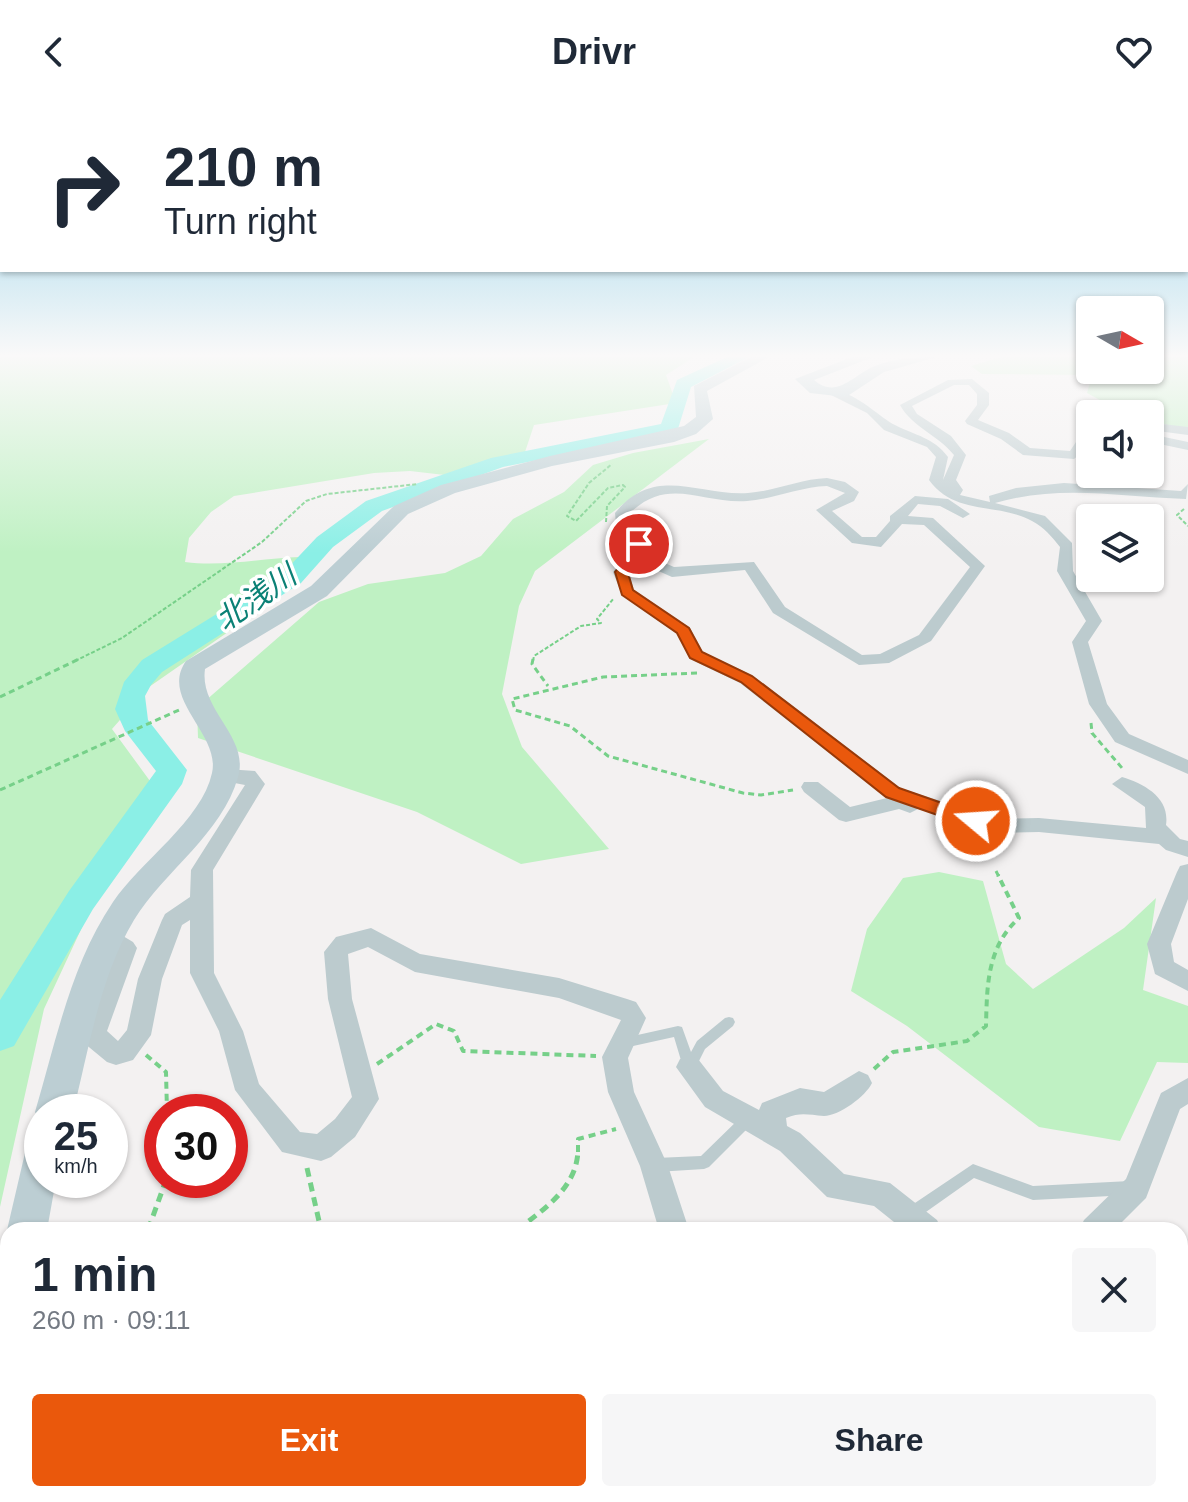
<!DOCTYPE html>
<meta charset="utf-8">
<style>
body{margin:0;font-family:Helvetica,"Noto Sans JP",sans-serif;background:#f6f6f7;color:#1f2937;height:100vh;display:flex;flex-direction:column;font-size:30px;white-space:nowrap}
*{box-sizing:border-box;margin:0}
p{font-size:26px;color:#747a83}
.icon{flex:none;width:44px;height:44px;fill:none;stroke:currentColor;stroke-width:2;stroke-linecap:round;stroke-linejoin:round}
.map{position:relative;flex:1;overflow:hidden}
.drawer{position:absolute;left:0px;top:1118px;width:1188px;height:280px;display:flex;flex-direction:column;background:#fff;border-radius:24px 24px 0 0;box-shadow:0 2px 6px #0004}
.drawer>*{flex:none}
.hud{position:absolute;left:0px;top:0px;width:1188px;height:168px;box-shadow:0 2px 6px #0004;background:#fff;color:#1f2937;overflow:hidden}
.needle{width:52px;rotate:99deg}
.buttons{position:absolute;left:1076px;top:192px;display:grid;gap:16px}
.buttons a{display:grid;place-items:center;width:88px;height:88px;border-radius:8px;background:#fff;box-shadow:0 2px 6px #0004;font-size:40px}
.speed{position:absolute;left:24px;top:990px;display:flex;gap:16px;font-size:40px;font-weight:700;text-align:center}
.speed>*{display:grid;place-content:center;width:104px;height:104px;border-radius:50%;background:#fff;box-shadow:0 2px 6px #0004;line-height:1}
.speed small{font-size:20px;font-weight:400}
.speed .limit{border:12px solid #d22;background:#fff;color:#111}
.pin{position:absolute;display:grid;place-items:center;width:68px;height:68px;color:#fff;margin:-34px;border:4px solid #fff;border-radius:50%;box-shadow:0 2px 8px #0007}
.me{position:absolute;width:88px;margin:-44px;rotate:288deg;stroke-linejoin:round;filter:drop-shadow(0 0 6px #0008)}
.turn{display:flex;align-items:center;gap:28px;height:168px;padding:0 32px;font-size:36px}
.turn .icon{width:104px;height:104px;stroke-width:2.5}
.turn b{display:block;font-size:56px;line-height:68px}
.round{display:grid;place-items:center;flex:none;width:84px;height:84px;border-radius:8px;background:#f6f6f7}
.summary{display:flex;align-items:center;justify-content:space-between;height:136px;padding:0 32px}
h1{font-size:48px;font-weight:700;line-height:60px}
.button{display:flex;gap:16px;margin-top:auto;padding:16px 32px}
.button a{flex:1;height:92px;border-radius:8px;background:#ea580c;color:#fff;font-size:32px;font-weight:700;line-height:92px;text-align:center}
.button a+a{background:#f6f6f7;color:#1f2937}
header{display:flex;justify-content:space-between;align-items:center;height:104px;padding:0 32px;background:#fff;font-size:36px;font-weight:700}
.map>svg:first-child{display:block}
.green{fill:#bff1c3}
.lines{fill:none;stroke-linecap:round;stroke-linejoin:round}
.river{fill:#8befe6;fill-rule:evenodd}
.path-far3{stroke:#76d089;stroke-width:2;stroke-dasharray:4 2;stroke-linecap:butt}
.path-far2{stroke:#76d089;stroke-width:3;stroke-dasharray:6 4;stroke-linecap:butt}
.path-far1{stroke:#76d089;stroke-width:4;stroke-dasharray:7 5;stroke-linecap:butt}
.path{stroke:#76d089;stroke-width:5;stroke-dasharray:9 6;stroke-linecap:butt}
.lane{fill:#bccbce;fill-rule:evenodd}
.street{fill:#bccbce;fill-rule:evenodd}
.secondary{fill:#bcced3;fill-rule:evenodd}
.route{fill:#ea580c;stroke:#983908;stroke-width:2}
.labels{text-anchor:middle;stroke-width:7;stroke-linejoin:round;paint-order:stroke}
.water-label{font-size:30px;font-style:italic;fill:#0b8176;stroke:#fff}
</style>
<header><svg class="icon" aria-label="back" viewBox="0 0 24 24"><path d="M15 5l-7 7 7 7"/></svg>Drivr<svg class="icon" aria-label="heart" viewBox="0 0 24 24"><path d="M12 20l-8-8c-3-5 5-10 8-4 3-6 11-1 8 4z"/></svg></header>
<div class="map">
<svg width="1188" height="1398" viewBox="0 0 1188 1398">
<rect width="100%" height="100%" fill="#f3f1f1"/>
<path class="green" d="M0,253H694L666,271L676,299L534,321L522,357L462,373L410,367L374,369L234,392L211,408L189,434L185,458C223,463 262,454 300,453L304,475L149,583L112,625L150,677L44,905L0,1103Z
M1001,253H1090V266H1150V253H1188V327L1150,316V310L1118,306L1087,289L1092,271L982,270L971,262Z
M709,335L535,467L519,502L502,590L522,643L609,745L521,760L417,708L198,634L197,604L319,498L368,480L445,469L481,452L513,415L564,388L593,361L633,349Z
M939,768L983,777L1006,860L1033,885L1124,824L1156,794L1143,886L1188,902V959L1157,958L1120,1037L1039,1023L907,922L851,887L867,825L903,774Z
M576,1390H748L793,1398H569Z"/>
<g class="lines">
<path class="river" d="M727,253H749L691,283L677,328L503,363L382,407L333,443L301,479L162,568L151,581L145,592L148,616L187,666L182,680L93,805L14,942L0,947V896L69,787L156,667L125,627L115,605L124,578L142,556L283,469L317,433L366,397L491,354L661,320L677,276Z"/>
<path class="path-far3" d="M1184,405L1177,411L1188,422
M606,418L607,402L625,383L623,381L608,384L576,417L567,412L589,379L612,360
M75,557L122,534L262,438L306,397L327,390L418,380
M533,557L534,552L581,522L601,519L597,515L614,494"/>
<path class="path-far2" d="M533,555L532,560L548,582
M697,569L603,573L512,595L515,606L570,622L608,652L743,689L761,691L793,686
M0,593L79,555
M1091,619L1092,629L1122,664
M0,686L179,606
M996,767L999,773"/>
<path class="path-far1" d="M146,951L166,968L167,1008
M377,960L436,920L454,927L463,947L596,952
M874,965L893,948L967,937L986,922C987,881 987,843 1019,814L998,771
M578,1048V1035L616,1025"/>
<path class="path" d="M307,1064L321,1126
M148,1126L166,1076
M517,1126C544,1105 577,1084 578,1046
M401,1390L406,1398"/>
<path class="lane" d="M729,913L733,914L735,918L733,922L705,945L694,967L689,969L684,967L683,963L674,933L624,944L620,943L618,939L620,935L624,934L678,922L682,923L691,948L697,937L725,914Z
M747,1010L752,1012L754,1016L752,1020L709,1063L704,1065L656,1068L651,1066L649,1061L651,1056L656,1054L701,1052L742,1012Z
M973,1060L1033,1082L1130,1077L1135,1079L1137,1084L1135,1089L1130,1091L1033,1096L974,1074L916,1115L911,1117L906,1115L904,1110L906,1105Z"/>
<path class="street" d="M972,275L989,289V301L978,316L1009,329L1030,344L1070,347L1076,338L1090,333V341L1074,355L1023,351L1001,335L967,320L965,317L977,301V290L969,281H954L912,302L917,310L951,332L966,351L956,376L963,386L960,391L990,398L989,392L1016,384L1064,379L1181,387L1188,380L1186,395C1119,393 1061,380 995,399L1045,412L1072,439L1073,467L1102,517L1088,538L1107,600L1129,630L1188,656V670L1115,638L1089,600L1072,538L1086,517L1057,467L1060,443C1052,433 1044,423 1032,417C997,398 955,412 929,376L936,353L927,343L884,326L867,309L829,290C847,279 880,314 895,321C916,332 933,333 948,353L943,376L954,351C938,331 912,323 900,301L948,276Z
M1154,319L1188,323V331L1150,326V320Z
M1150,330L1188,338V346L1150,338Z
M827,374L845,378L859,388L854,397L832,407L862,433H876L890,417V412L915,392L948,395L970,410L963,414L940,402L918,400L908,412L933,414L985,462L931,537L889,559L859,561L773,509L745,466L672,473L638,458L629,469L634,486L690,524L703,548L752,571L900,684L996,715L1039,714L1146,724L1145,703L1112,680L1122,673C1145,680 1170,694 1166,721L1180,735L1188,737V753L1166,746L1159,740L1039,728L996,729L918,705L910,709L899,705L846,718L839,716L804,688L801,683L804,678H818L850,703L887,694L740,579L690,555L677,530L622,491L613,468L633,444L616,420L615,409C655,360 697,392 748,389C775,387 800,375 827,374ZM827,382L845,389L816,406L852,439L881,443L902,420L924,421L970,463L919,531L880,550L862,551L785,503L754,458L674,463L644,450L647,444L630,420L629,410C668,371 701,400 747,397C774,395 799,383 827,382Z
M226,665L255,667L265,680L213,766L214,869L243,927L259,980L300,1028L317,1030L335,1015L352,993L328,895L324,848L336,833L371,824L420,850L559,874L627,895L636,898L646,914L628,954L634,988L668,1062L689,1126H659L640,1062L608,988L602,953L621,916L559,894L415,868L368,843L348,850L352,895L379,995L355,1033L331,1053L321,1057L282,1048L235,986L219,927L190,869V816L182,821L162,875L151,931L133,956L116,961L107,958L84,939L81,931L112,847L97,832L100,826L108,823L133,838L137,844L107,927L118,937L127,926L138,875L162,816L165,810L190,793L191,766L245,681L219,676L216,671L219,666Z
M1188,760V795L1171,840L1174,858L1188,866V887L1155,870L1147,840L1177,768L1180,762Z
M689,952L698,955L723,987L759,1006L762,999L800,984L824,988L859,967L868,971L872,979C866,992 839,1012 824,1012C808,1011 801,1008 786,1014L787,1022L800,1029L844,1070L890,1079L937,1116L942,1126H904L874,1102L827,1093L780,1047L705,1003L676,963L680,955Z
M1188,974V1000L1180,1005L1146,1094L1114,1126H1079L1084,1116L1126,1075L1161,989Z
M1034,1390H1068L1070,1398H1034Z"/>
<path class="secondary" d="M751,253H769L707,287L713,315L696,330L674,338L552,362L455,389L408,410L327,492L205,565C199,606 250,633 238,673C222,730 165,766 134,816C100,872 89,945 73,1008H42L41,1020L35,1008C56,937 71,860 113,798C140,758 202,716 212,669C221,630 159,595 186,557L311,482L394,402L441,381L550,352L684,322L696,313L694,282Z
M852,253H873L814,276C837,296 854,270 875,262C894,254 917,253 937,253L884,268L846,293L810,289L795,275Z
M42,1031V1076H56L47,1126H8V1129L7,1126L28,1036Z
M8,1257V1390H26V1398H0V1261Z"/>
</g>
<linearGradient id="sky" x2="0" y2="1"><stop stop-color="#83cce7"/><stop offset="0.56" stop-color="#faf9f9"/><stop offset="1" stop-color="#faf9f9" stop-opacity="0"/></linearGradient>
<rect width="1188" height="449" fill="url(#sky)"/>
<path class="route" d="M639,436L647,444L628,469L633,486L689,524L702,548L752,572L899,684L982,713V722H969L886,693L741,578L690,554L677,529L622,491L615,468L634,444V437Z"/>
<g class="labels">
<g class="water-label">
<text transform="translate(256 494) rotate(-35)" y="10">北浅川</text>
</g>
</g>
</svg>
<div class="buttons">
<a><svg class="needle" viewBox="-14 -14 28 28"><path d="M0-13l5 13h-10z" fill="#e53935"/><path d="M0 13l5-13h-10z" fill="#747a83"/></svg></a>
<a><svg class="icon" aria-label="sound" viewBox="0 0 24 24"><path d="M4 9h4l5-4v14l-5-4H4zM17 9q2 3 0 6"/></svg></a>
<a><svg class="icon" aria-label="layers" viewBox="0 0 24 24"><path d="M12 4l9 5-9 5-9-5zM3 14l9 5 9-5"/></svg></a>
</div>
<div class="speed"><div>25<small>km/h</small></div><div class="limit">30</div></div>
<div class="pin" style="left:639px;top:440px;background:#d93025"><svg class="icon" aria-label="arrive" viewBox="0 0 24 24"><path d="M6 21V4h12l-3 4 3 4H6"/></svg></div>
<svg class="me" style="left:976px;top:717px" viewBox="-20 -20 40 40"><circle r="17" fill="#ea580c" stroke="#fff" stroke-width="3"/><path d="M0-11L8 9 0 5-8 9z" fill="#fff"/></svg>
<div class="hud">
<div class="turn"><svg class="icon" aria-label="right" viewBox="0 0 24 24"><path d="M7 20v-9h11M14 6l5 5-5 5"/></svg><div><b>210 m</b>Turn right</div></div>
</div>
<section class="drawer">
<div class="summary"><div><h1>1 min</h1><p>260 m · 09:11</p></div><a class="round"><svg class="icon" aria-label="close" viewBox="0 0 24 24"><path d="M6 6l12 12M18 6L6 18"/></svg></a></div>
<div class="button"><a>Exit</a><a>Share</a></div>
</section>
</div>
